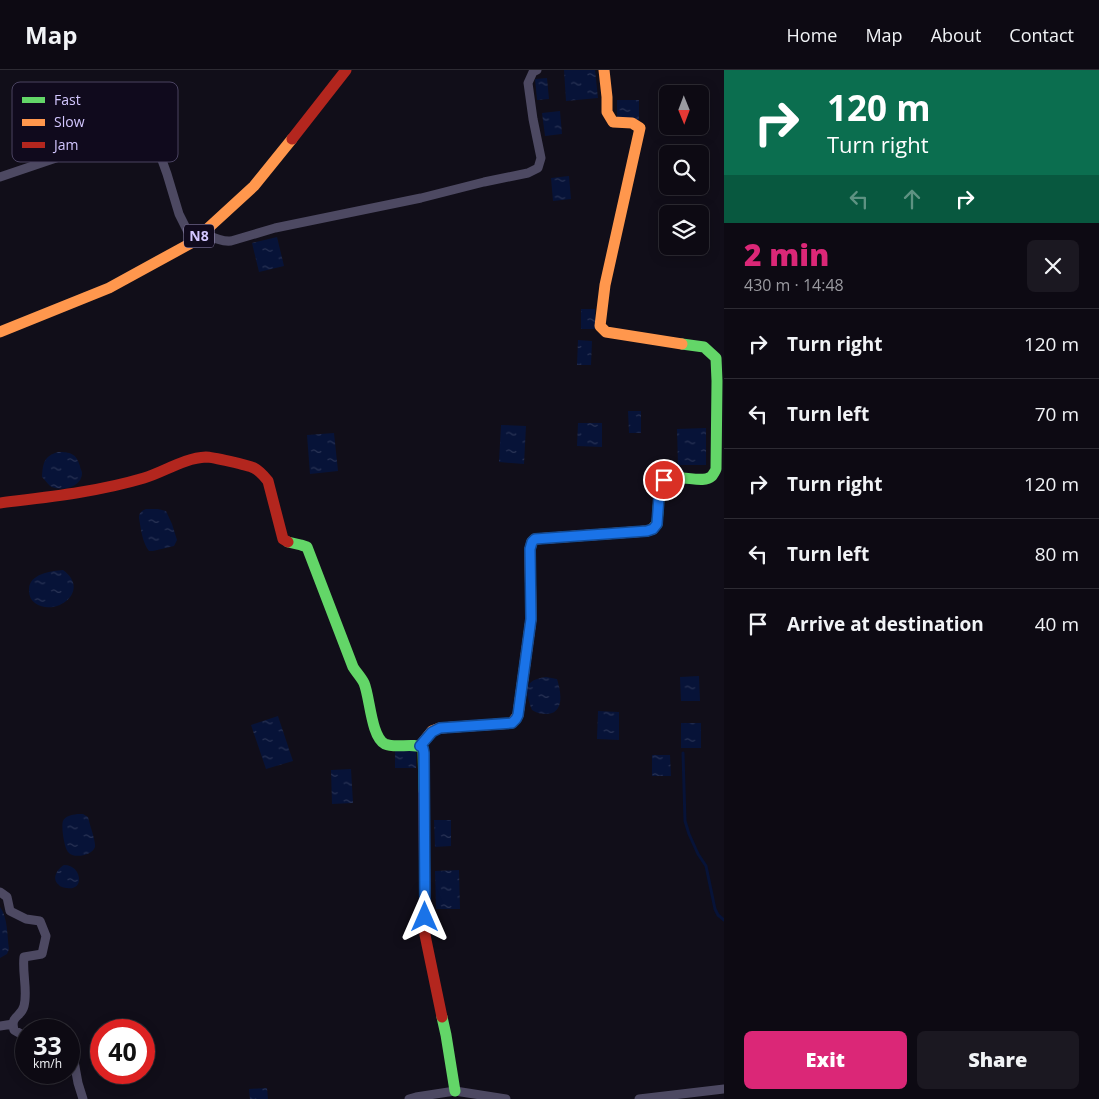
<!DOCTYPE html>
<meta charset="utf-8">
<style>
body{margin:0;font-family:"Open Sans",sans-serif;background:#1b1821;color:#f1f3f6;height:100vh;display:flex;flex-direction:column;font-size:19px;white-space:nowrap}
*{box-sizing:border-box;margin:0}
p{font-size:16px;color:#9a9aa0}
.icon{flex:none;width:28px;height:28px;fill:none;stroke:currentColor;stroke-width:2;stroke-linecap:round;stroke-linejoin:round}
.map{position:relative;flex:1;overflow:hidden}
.sheet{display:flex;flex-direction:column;background:#0d0a13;width:375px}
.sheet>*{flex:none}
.hud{background:#0b6e4f;color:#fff;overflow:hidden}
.needle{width:32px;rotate:179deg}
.fabs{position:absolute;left:659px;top:15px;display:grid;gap:10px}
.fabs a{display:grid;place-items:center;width:50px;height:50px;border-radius:8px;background:#0d0a13;box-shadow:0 2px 12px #0003,0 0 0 1px #2d2b33;font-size:25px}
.speed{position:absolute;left:15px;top:949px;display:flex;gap:10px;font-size:25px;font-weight:700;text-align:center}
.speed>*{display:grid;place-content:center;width:65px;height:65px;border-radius:50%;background:#0d0a13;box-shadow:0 2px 12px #0003,0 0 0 1px #2d2b33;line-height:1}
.speed small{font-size:12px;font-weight:400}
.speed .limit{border:8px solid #d22;background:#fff;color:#111}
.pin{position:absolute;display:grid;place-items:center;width:42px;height:42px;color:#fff;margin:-21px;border:2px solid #fff;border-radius:50%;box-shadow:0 1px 5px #0007}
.me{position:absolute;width:55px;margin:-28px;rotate:0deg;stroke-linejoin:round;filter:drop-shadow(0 0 4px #0008)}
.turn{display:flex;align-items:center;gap:18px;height:105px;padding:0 20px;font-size:22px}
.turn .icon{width:65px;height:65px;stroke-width:2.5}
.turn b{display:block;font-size:35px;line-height:42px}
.lanes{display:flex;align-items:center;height:48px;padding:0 20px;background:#0003;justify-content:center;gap:25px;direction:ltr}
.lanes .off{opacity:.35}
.round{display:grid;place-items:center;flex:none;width:52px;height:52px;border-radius:8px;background:#1b1821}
.headline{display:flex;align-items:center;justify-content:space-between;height:85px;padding:0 20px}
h1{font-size:30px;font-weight:800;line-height:38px;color:#db2777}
.action{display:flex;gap:10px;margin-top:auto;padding:10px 20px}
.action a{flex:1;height:58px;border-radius:8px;background:#db2777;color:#fff;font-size:20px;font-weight:800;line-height:58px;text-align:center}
.action a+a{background:#1b1821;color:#f1f3f6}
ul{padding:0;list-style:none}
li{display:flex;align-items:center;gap:15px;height:70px;padding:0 20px;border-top:1px solid #2d2b33}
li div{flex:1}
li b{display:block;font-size:19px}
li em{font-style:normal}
header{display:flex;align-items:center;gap:30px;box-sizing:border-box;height:70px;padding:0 25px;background:#0d0a13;border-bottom:1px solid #2d2b33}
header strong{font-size:24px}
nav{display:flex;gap:28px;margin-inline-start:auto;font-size:18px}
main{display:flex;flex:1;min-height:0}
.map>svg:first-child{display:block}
.water{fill:url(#water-ripples)}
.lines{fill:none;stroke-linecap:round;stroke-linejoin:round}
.stream{stroke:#071338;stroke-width:3}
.street{stroke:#4d4962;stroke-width:9}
.fast{stroke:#63d668;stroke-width:11}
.slow{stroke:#ff974d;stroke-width:11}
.jam{stroke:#b3261e;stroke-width:11}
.route-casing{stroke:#114b97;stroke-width:12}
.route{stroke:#1a73e8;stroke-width:9}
.labels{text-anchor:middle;stroke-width:5;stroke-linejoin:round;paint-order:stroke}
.shield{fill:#100a1d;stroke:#988ebb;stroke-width:1}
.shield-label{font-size:14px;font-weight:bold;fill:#d3c7ff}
.key{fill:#100a1d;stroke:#4a4361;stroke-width:1}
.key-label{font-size:14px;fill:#d3c7ff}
</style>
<header>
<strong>Map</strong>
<nav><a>Home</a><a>Map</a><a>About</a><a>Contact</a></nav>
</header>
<main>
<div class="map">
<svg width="724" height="1029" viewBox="0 0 724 1029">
<defs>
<pattern id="water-ripples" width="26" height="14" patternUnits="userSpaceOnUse" patternTransform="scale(1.25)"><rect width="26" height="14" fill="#071338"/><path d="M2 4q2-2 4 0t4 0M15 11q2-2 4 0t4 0" fill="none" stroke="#2a3456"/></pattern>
</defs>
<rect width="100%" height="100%" fill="#110e19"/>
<path class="water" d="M564,0H595L598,28L566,31Z
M547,8L549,29L537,30L535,9Z
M617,30H639V50L617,49Z
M560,41L562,64L545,66L542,43Z
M569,106L571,129L553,131L551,108Z
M277,167L284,196L259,202L252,173Z
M581,239H595V259H581Z
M578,270L592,271L591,295H577Z
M628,341H641V363H629Z
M578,353H602V377L577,376Z
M501,355L526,356L524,394L499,392Z
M706,358V395H678L677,359Z
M334,363L338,401L310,404L307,365Z
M58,382C70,382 76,383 80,396C80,398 82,401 82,403C82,418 60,422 50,416C47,413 45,410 42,407C43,393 44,386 58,382Z
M146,439H158L166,441L172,454L177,470L174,476L153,481H149C142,472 141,459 139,448C139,443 141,441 146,439Z
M63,500C92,521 55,548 35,533C30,529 29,525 29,519C29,504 51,501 63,500Z
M699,606L700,631H681L680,607Z
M546,607L557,609C561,621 565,643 547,644C541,644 537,643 532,640C525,622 522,610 546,607Z
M598,641L619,642V670L597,669Z
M278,646L293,691L266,699L251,655Z
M681,653H701V678H681Z
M395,681H416V698H395Z
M652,685H670L671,706H652Z
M351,699L353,733L332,734L331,700Z
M77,744H83L88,747C89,753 96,771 95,777C92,786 73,789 68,782C64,777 61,756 63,751C65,746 72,745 77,744Z
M434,750H451V776L435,777Z
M64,795C82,795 85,821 67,818C65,818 60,817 59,815C51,809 57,799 64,795Z
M459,800L460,839H436L435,801Z
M0,837C8,847 7,866 9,879L7,884L0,888Z
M267,1018L268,1029H250L249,1019Z"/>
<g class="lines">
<path class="stream" d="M683,683L685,751L689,764L698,784L706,796L715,839L718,845L724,850"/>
<path class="street" d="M0,107L62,86L112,75L136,69L148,73L158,79L167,104L179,144L193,172
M203,163C212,167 221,172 231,171L275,158L421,128L484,112L528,103L538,98L541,88L533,49L528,13L533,2L537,0
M0,822L7,827L10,841L26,849L40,851L46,866L42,884L24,887C22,903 28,921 24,936C21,948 10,945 14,960L21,964L26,965
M0,956L13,954
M69,964L78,1013L83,1029
M409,1029L416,1027L455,1021L506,1029
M639,1029L724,1019"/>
<path class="fast" d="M654,457L657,454L660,413C677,400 701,416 712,406C712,406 716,400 716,399L717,311L716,288L704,277L682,274
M288,472L301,475L307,477L353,597C356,602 361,607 364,613C370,627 371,667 385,674C396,679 413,672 423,678L424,721
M442,947L446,965L455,1021"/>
<path class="slow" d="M604,0L607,27V42L613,52L632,53L640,58L605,215L600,256L606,262L682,274
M0,262L109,218L193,172L254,116L292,69
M420,676L432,661L440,658L512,653L518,645L531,549L530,479L532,472L535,469L647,461L653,459L654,457"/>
<path class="jam" d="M292,69L346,0
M0,433C48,427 97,422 144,408C164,402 184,388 206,387C212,387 248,395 254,398C260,401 264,406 268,411L283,469L288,472
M424,721L425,865L442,947"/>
</g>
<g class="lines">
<g class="route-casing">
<path id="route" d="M425,847L424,683L423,678L420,676L432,662L440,658L512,653L516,649L518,645L531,549L530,479L532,472L535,469L647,461L653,459L657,454L660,413L664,410"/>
</g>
<use href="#route" class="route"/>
</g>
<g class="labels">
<rect class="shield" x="184" y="154.5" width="30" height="23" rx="4"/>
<g class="shield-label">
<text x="199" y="171">N8</text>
</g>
</g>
<rect x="12" y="12" width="166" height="80" rx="8" class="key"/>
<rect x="22" y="27" width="23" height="6" fill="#63d668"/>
<rect x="22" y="49" width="23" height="7" fill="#ff974d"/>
<rect x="22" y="72" width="23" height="6" fill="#b3261e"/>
<g class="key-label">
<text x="54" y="35">Fast</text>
<text x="54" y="57">Slow</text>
<text x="54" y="80">Jam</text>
</g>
</svg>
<div class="fabs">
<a><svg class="needle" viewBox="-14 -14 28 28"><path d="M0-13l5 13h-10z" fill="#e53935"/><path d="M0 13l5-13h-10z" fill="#9a9aa0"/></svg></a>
<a><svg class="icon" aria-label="search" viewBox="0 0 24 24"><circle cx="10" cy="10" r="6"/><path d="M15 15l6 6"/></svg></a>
<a><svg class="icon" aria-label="layers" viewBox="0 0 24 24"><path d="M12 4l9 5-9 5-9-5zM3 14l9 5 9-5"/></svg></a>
</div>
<div class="speed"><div>33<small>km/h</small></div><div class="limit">40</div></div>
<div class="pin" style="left:664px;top:410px;background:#d93025"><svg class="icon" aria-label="arrive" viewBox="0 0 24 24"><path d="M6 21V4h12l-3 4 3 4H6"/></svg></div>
<svg class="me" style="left:425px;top:847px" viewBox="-20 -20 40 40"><path d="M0-17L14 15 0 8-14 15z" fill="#1a73e8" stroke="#fff" stroke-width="4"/></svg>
</div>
<section class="sheet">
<div class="hud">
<div class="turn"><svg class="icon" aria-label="right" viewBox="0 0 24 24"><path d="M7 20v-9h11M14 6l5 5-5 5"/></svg><div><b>120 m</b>Turn right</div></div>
<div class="lanes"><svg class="icon off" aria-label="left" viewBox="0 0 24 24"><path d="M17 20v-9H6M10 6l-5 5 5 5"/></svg><svg class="icon off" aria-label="ahead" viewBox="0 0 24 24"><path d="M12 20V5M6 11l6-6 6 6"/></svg><svg class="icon" aria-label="right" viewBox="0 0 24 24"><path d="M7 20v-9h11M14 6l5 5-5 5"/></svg></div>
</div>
<div class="headline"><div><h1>2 min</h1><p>430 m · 14:48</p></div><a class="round"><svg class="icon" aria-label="close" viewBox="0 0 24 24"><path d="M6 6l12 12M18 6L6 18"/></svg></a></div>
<ul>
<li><svg class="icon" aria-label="right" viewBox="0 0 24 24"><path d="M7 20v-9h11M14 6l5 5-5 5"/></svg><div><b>Turn right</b></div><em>120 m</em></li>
<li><svg class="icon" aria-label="left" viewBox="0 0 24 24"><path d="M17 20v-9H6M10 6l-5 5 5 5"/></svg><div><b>Turn left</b></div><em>70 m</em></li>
<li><svg class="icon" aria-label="right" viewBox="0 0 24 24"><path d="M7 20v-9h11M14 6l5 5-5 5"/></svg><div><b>Turn right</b></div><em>120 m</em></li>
<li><svg class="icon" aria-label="left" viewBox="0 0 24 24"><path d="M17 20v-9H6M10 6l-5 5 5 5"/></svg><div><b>Turn left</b></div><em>80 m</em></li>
<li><svg class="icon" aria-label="arrive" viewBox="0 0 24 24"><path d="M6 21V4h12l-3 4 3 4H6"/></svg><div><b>Arrive at destination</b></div><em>40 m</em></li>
</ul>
<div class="action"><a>Exit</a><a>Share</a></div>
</section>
</main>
